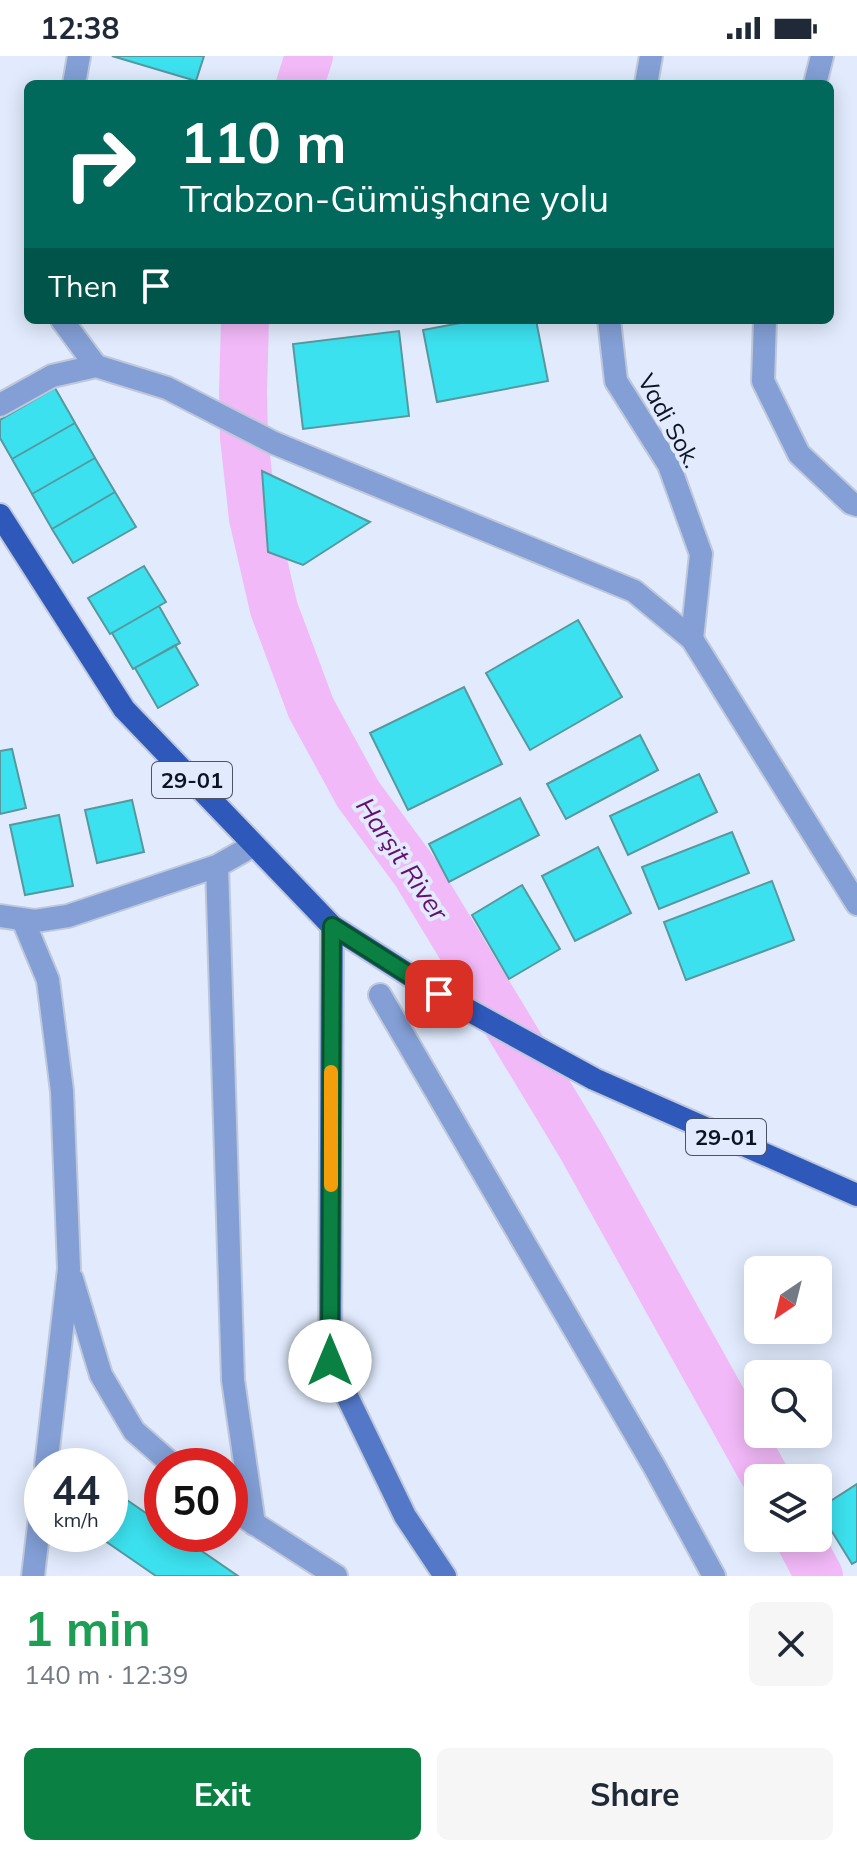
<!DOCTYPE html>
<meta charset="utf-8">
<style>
body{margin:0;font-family:Mulish,sans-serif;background:#f6f6f7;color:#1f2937;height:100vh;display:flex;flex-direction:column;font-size:30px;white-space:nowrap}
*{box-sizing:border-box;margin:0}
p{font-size:26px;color:#747a83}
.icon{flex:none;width:44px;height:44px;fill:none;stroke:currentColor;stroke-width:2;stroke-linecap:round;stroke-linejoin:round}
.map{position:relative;height:1520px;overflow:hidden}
.panel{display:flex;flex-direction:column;background:#fff;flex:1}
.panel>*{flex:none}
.hud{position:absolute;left:24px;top:24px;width:810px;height:244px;border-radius:12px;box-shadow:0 4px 20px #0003;background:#00695c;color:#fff;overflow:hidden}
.needle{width:52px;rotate:215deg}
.tools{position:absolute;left:744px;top:1200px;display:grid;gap:16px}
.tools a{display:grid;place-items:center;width:88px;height:88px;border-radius:12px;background:#fff;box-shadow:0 4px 20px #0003;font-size:40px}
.speed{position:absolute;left:24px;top:1392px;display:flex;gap:16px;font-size:40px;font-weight:700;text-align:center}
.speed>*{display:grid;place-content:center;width:104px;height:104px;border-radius:50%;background:#fff;box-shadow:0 4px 20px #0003;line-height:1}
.speed small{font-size:20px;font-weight:400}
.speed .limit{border:12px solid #d22;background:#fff;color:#111}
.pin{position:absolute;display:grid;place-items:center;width:68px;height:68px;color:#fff;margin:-34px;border-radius:16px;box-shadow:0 4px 12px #0006}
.me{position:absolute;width:88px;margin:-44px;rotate:0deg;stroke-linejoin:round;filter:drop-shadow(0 0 6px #0008)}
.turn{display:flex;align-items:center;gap:28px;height:168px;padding:0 24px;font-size:36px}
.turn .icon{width:104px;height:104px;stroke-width:2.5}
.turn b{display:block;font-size:56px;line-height:68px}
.then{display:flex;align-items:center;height:76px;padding:0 24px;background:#0003;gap:16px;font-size:30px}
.round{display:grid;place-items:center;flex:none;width:84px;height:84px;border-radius:12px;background:#f6f6f7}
.overview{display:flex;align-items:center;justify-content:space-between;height:136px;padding:0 24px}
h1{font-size:48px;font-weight:700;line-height:60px;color:#1e9e55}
.cta{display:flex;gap:16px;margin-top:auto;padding:16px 24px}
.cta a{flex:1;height:92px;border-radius:12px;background:#0b8043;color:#fff;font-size:32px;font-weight:700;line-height:92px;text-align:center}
.cta a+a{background:#f6f6f7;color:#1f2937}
.status{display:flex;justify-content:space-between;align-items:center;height:56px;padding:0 40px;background:#fff;direction:ltr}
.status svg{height:22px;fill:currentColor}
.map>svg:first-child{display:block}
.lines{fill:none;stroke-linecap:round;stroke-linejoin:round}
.river{stroke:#f2b9f8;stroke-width:48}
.building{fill:#3ce1ef;stroke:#57989e;stroke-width:2}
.pedestrian-casing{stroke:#bfc8da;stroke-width:26}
.minor-casing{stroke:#bfc8da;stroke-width:26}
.tertiary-casing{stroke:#bfc8da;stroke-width:26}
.secondary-casing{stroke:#bfc8da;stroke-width:26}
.primary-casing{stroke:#bfc8da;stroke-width:26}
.pedestrian{stroke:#839fd5;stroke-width:22}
.minor{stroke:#839fd5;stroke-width:22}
.tertiary{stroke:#839fd5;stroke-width:22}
.secondary{stroke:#5278c7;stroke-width:22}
.primary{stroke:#2e59bb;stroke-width:22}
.route-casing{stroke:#07532c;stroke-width:20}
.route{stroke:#0b8043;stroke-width:14}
.slow{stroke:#f59e0b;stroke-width:14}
.labels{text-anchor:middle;stroke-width:8;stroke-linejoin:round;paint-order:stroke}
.shield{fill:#e1ebfd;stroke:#4c5464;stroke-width:2}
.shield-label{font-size:22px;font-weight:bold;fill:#0c1323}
.street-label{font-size:24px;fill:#0c1323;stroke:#e1ebfd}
.water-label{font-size:26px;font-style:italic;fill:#660f6f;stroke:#e1ebfd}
</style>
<div class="status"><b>12:38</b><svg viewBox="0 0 49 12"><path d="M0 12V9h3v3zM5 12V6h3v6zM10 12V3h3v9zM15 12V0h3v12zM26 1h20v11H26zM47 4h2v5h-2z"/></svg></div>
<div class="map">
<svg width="857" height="1520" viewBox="0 0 857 1520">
<rect width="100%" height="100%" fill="#e1ebfd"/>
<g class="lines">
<path class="river" d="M300,28L309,0
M245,264L243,336L244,382L253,462L274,553L311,652L358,738L416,817L581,1090L766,1422
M799,1482L819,1520"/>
</g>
<path class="building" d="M112,0H204L196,25Z
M476,264H536L548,325L437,346L423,274Z
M399,275L409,360L303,373L293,288Z
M55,332L75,367L12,403L0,382V364Z
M75,367L95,402L32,438L12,403Z
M95,402L115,436L52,473L32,438Z
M262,415L370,466L303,509L268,496Z
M115,436L136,471L73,507L52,473Z
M144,510L166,546L110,578L88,542Z
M159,550L180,587L133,613L112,577Z
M578,564L622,641L530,694L486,617Z
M175,589L198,629L158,652L135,612Z
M464,631L502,708L408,754L370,677Z
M640,679L658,714L566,763L547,728Z
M12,693L26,752L0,758V695Z
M699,718L717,756L628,799L610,760Z
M520,742L539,779L449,826L429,788Z
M132,744L144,796L97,807L85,754Z
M59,759L73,830L25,839L10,769Z
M732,776L749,817L659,853L642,811Z
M598,791L631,857L575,885L542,820Z
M772,825L794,884L686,924L664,866Z
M522,829L560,893L509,923L472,859Z
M857,1428V1505L852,1508L818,1453Z
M124,1442L162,1468V1478H177L238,1520H156L98,1480L110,1478V1463Z"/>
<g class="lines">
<g class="pedestrian-casing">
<path id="pedestrian" d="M380,939L654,1410L714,1520"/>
</g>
<g class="minor-casing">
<path id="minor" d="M74,28L79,0
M646,28L651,0
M815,28L822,0
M62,264L96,310
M609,264L616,325L669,409L701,498L692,583
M765,264L763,325L799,398L851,447L857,449
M217,810L233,1324L254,1468
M0,860L35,865L68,860L217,810L254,789
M23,864L48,924L62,1035L69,1213L46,1410
M72,1223L101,1319L134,1375L174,1410
M230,1452L336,1520
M33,1520L42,1444"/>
</g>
<g class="tertiary-casing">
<path id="tertiary" d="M0,349L52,320L96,310L167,332L274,387L634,535L692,583L857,848"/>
</g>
<g class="secondary-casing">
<path id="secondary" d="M332,870L330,1305L405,1460L445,1520"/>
</g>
<g class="primary-casing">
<path id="primary" d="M0,459L124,653L332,870L439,938L594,1023L857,1139"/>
</g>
<use href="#pedestrian" class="pedestrian"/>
<use href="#minor" class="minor"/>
<use href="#tertiary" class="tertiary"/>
<use href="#secondary" class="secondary"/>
<use href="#primary" class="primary"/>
</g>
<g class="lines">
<g class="route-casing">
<path id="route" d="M330,1305L332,870L439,938"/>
</g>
<use href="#route" class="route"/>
<path class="slow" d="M331,1129V1016"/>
</g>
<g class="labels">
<g class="shield">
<rect x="152" y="706" width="80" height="36" rx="6"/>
<rect x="686" y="1063" width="80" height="36" rx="6"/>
</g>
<g class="shield-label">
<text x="192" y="732">29-01</text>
<text x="726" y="1089">29-01</text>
</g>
<g class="street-label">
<text transform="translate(669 365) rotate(61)" y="8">Vadi Sok.</text>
</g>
<g class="water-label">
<text transform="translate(402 803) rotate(56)" y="9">Harşit River</text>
</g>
</g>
</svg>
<div class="tools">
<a><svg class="needle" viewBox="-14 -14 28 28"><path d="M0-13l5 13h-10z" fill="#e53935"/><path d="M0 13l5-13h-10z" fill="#747a83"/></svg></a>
<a><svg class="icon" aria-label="search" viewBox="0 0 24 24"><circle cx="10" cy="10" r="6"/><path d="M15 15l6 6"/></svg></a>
<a><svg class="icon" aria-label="layers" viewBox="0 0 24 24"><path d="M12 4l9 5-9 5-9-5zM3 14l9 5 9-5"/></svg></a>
</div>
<div class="speed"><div>44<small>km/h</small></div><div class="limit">50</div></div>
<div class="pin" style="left:439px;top:938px;background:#d93025"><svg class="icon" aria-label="arrive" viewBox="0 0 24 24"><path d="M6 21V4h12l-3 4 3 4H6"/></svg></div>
<svg class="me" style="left:330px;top:1305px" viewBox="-20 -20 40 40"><circle r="19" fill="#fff"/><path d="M0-13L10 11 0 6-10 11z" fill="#0b8043"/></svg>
<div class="hud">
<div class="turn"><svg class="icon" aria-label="right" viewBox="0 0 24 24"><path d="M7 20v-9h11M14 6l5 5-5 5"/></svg><div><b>110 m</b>Trabzon-Gümüşhane yolu</div></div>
<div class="then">Then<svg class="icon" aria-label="arrive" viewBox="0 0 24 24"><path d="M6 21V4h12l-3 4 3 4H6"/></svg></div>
</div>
</div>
<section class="panel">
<div class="overview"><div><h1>1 min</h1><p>140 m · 12:39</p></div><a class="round"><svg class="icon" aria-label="close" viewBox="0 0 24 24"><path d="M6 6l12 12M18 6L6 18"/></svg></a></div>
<div class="cta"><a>Exit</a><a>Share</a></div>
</section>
